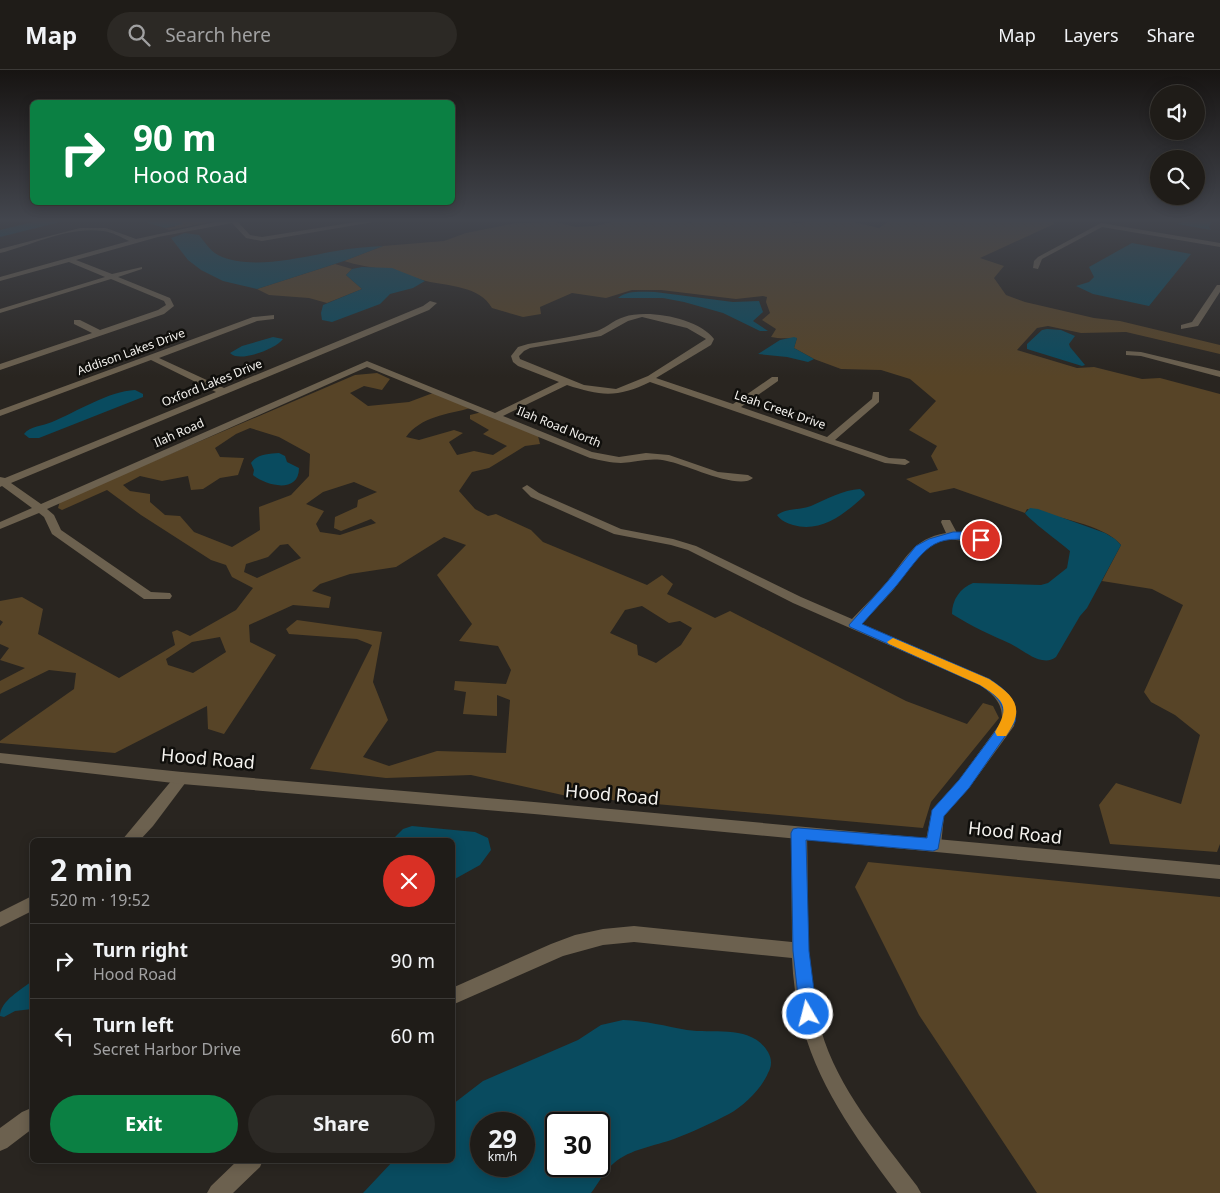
<!DOCTYPE html>
<meta charset="utf-8">
<style>
body{margin:0;font-family:"Noto Sans",sans-serif;background:#2c2925;color:#f1f3f6;height:100vh;display:flex;flex-direction:column;font-size:19px;white-space:nowrap}
*{box-sizing:border-box;margin:0}
p{font-size:16px;color:#a1a1a2}
.icon{flex:none;width:28px;height:28px;fill:none;stroke:currentColor;stroke-width:2;stroke-linecap:round;stroke-linejoin:round}
.map{position:relative;flex:1;overflow:hidden}
.side{position:absolute;left:30px;top:768px;width:425px;height:325px;display:flex;flex-direction:column;background:#1f1c18;border-radius:8px;box-shadow:0 2px 12px #0003,0 0 0 1px #3c3a37}
.side>*{flex:none}
.guide{position:absolute;left:30px;top:30px;width:425px;height:105px;border-radius:8px;box-shadow:0 2px 12px #0003,0 0 0 1px #3c3a37;background:#0b8043;color:#fff;overflow:hidden}
.fabs{position:absolute;left:1150px;top:15px;display:grid;gap:10px}
.fabs a{display:grid;place-items:center;width:55px;height:55px;border-radius:50%;background:#1f1c18;box-shadow:0 2px 12px #0003,0 0 0 1px #3c3a37;font-size:25px}
.speed{position:absolute;left:470px;top:1042px;display:flex;gap:10px;font-size:25px;font-weight:700;text-align:center}
.speed>*{display:grid;place-content:center;width:65px;height:65px;border-radius:50%;background:#1f1c18;box-shadow:0 2px 12px #0003,0 0 0 1px #3c3a37;line-height:1}
.speed small{font-size:12px;font-weight:400}
.speed .limit{border:2px solid #111;border-radius:8px;background:#fff;color:#111}
.pin{position:absolute;display:grid;place-items:center;width:42px;height:42px;color:#fff;margin:-21px;border:2px solid #fff;border-radius:50%;box-shadow:0 1px 5px #0007}
.me{position:absolute;width:55px;margin:-28px;rotate:352deg;stroke-linejoin:round;filter:drop-shadow(0 0 4px #0008)}
.turn{display:flex;align-items:center;gap:18px;height:105px;padding:0 20px;font-size:22px}
.turn .icon{width:65px;height:65px;stroke-width:2.5}
.turn b{display:block;font-size:35px;line-height:42px}
.round{display:grid;place-items:center;flex:none;width:52px;height:52px;border-radius:26px;background:#2c2925}
.headline{display:flex;align-items:center;justify-content:space-between;height:85px;padding:0 20px}
h1{font-size:30px;font-weight:700;line-height:38px}
.cta{display:flex;gap:10px;margin-top:auto;padding:10px 20px}
.cta a{flex:1;height:58px;border-radius:30px;background:#0b8043;color:#fff;font-size:20px;font-weight:700;line-height:58px;text-align:center}
.cta a+a{background:#2c2925;color:#f1f3f6}
ul{padding:0;list-style:none}
li{display:flex;align-items:center;gap:15px;height:75px;padding:0 20px;border-top:1px solid #3c3a37}
li div{flex:1}
li b{display:block;font-size:19px}
li em{font-style:normal}
header{display:flex;align-items:center;gap:30px;box-sizing:border-box;height:70px;padding:0 25px;background:#1f1c18;border-bottom:1px solid #3c3a37}
header strong{font-size:24px}
nav{display:flex;gap:28px;margin-inline-start:auto;font-size:18px}
.search{width:350px;height:45px;background:#2c2925;display:flex;align-items:center;gap:12px;box-sizing:border-box;padding:0 18px;border-radius:28px;color:#a1a1a2;font-size:19px}
.map>svg:first-child{display:block}
.green{fill:#574427;fill-rule:evenodd}
.water{fill:#094b5f;fill-rule:evenodd}
.lines{fill:none;stroke-linecap:round;stroke-linejoin:round}
.minor{fill:#6c614f;fill-rule:evenodd}
.tertiary{fill:#6c614f;fill-rule:evenodd}
.route{fill:#1a73e8;stroke:#114b97}
.slow{fill:#f59e0b}
.labels{text-anchor:middle;stroke-width:5;stroke-linejoin:round;paint-order:stroke}
.far-street-label{font-size:12px;fill:#f5f3ef;stroke:#100f0c}
.near-street-label{font-size:18px;fill:#f5f3ef;stroke:#100f0c}
</style>
<header>
<strong>Map</strong>
<div class="search"><svg class="icon" aria-label="search" viewBox="0 0 24 24"><circle cx="10" cy="10" r="6"/><path d="M15 15l6 6"/></svg>Search here</div>
<nav><a>Map</a><a>Layers</a><a>Share</a></nav>
</header>
<div class="map">
<svg width="1220" height="1123" viewBox="0 0 1220 1123">
<rect width="100%" height="100%" fill="#292520"/>
<path class="green" d="M179,149H226L169,160L165,158L175,157Z
M625,149H676L690,153L698,149H780L795,153L841,149L879,158L892,149H1053L1054,154L980,188L1004,196L994,208L1006,225L1025,232L1094,248L1120,251L1220,275V284L1126,262L1081,263L1048,256L1037,258L1017,280L1077,298L1094,297L1142,309L1160,308L1220,324V774L1217,782L1110,774L1099,735L1116,713L1181,734L1200,665L1175,645L1151,632L1144,622L1183,535L1152,519L1102,511L1121,475C1104,454 1053,447 1027,439L1025,443L954,418L930,423L906,409L938,400L931,386L937,376L909,360L936,331L910,309L881,300L841,299L814,289L794,278L797,268C787,268 780,269 771,267L776,259L762,250L770,243L766,232L767,227L763,226L736,229L661,220H632L606,228L572,223L540,237L541,244L523,247L492,238C480,216 448,216 426,211C412,207 397,201 382,199C369,197 357,195 344,191L383,176L444,171L466,163L517,153L555,152L576,157L595,156Z
M335,194L352,199L346,205L362,219L327,233L309,228L269,225L257,219Z
M377,303L390,309L382,320L364,316L350,323L368,336L409,332L433,323L471,338C448,344 420,347 406,367L419,370L454,360L463,363L449,372L457,385L474,381L493,385L507,376L483,364L489,360L470,349V345L482,342L538,366L540,374L525,376L489,398L472,402L459,421L475,439L488,446L496,444L531,460L543,472L647,515L662,505L673,514L667,524L715,548L730,541L906,631L967,654L983,633L993,636L999,648L931,732L923,758L567,726L471,705L386,708L310,699L372,575L357,569L289,564L286,559L297,550L382,562L373,612L388,650L363,687L389,696L437,681L506,683L510,630L497,625V646L463,644L466,622L454,620L455,611L506,614L511,600L498,576L459,571L472,554L437,505L466,475L444,467L396,497L350,504L320,514L312,521L331,527L329,538L293,535L249,555L250,572L276,585L224,664L208,659L207,636L115,683L0,673V671L74,619L76,603L49,600L0,624V611L25,598L0,590L9,578L0,574V556L3,552L0,550V531L22,527L43,539L38,564L119,608L175,575L172,562L177,560L190,566L236,540L253,518L232,507L226,495L211,490L141,445L107,420L62,440L58,438L60,431L355,305ZM250,358L279,367L310,384L309,406L291,425L259,437L260,460L232,477L194,462L180,446L165,445L150,432V424L130,421L123,415L140,406L162,411L188,406L191,420L203,419L220,408L238,405L244,388L220,387L215,378L236,364ZM354,412L377,422L358,430L357,437L335,447L334,458L341,461L371,449L376,453L340,465L320,462L316,454L324,441L306,434L323,422ZM288,474L301,488L257,508L244,502L246,494L268,487L280,475ZM642,536L669,553L680,551L692,558L681,575L656,593L638,585L637,575L610,563L625,540ZM220,567L226,582L193,603L168,595L166,589L192,572Z
M868,792L1220,827V1123H1037L919,945L855,817Z"/>
<path class="water" d="M45,149H72L0,167V160Z
M135,149H179L183,154L165,158Z
M1192,149H1213L1209,157L1211,160L1177,154Z
M185,163L199,165C205,172 209,180 218,185C250,201 302,187 336,181C352,178 367,177 383,176L344,191L257,219L223,211L201,200L188,190L171,168Z
M1132,173L1191,184L1149,236L1093,224L1076,216L1089,212L1094,207L1089,197Z
M362,197L392,198L425,211L413,218L390,224L380,234L332,252L322,250L321,243L323,235L362,219L346,205L352,199Z
M655,222L733,232L759,231L763,242L753,251L768,261H760L723,243L684,232L663,228H618C627,220 643,222 655,222Z
M1047,259L1061,260L1075,266L1069,274L1070,277L1085,295L1082,296L1027,279V274L1042,260Z
M273,267L283,269C276,279 239,293 230,283L242,276Z
M794,267L797,268L794,278L814,289L808,292L787,287L758,284L780,270Z
M135,320L143,324V327L39,368H29L24,364C30,356 43,356 52,352C76,342 109,321 135,320Z
M279,383L285,386L287,392L299,398C299,424 266,416 253,405L254,400L251,393C257,384 268,384 279,383Z
M860,419L864,422L865,425C845,444 821,463 793,455C787,453 781,451 777,445C787,438 800,440 811,436C827,429 843,420 860,419Z
M1030,438L1038,439L1105,463L1115,469L1121,475L1087,538L1080,546L1056,587C1052,590 1048,591 1042,590C1031,588 1021,579 1011,574C991,565 971,556 952,544C952,530 960,518 973,513L1041,515L1048,513L1067,498L1070,481C1062,474 1027,448 1025,443Z
M412,756L475,762L488,768L491,780L480,795L453,810L452,770H392L403,759Z
M32,911V939L15,941L4,947L0,946C0,931 22,919 32,911Z
M623,950C647,951 665,956 687,960C714,964 751,954 768,982C772,989 772,996 768,1003C762,1018 744,1036 729,1044C712,1053 692,1062 674,1069C655,1076 630,1079 614,1093C605,1100 598,1114 591,1123H363L394,1090H452L453,1034L483,1011L578,970L601,955ZM481,1054H524V1096H481ZM556,1054H599V1096H556Z"/>
<g class="lines">
<path class="minor" d="M229,149H245L238,152L250,165L262,167L374,149H391L262,171L246,168L232,153L158,167L76,190L112,204L142,197V199L118,207L170,228L174,236L164,244L0,300V294L92,263L74,254V250H80L100,260L158,240L166,235L164,231L111,209L0,243V239L105,207L69,192L0,211V207L129,171C121,167 112,162 103,161C69,156 32,175 0,183V179L80,158H106L136,169Z
M1101,153L1220,173V177L1102,157L1042,189L1038,199L1033,198L1034,191L1038,187Z
M1217,215H1220V222L1198,256L1181,259V255L1192,252Z
M430,231L437,233L429,240L11,413L41,434L367,291L495,343L559,312L518,296L513,292L511,286L518,277L528,274C550,270 572,267 593,262C604,260 613,250 624,247C648,239 698,248 714,269L711,275L656,308L733,334L772,307H778V311L741,337L827,367L872,329L873,322H879V332L835,370L889,388L905,389L910,392L905,395L885,393L650,312C618,328 600,326 567,315L503,346L592,382L619,387L646,383L669,385L718,402L748,405L753,408C739,421 685,394 667,391C651,387 637,392 621,393C611,393 600,390 590,388L367,297L47,439L54,445L61,460L151,522L170,523L172,526L170,529H144L52,464L44,447L39,443L0,459V452L32,438L2,416L0,417V407L5,408L216,322L151,290L0,346V340L253,247L274,245V249L257,251L159,288L224,318L423,236ZM642,247L687,258L706,269L648,306L616,319L584,315L520,289L519,286L524,281L530,278L601,266L628,251Z
M1126,281L1141,282L1220,301V307L1141,286L1126,285Z
M527,415L539,423L621,459L673,469L696,476L801,527L852,549C863,537 876,525 886,513C907,488 912,469 946,463L941,452L942,450H950L957,463L996,472L998,474L996,476C986,479 963,468 946,470C920,473 909,501 894,519C884,531 872,542 862,554L990,609L1005,621L1014,633L1016,645L1014,656L969,718L944,746L941,775L939,780L933,781L927,780L925,775L932,740L959,710L1002,651C1003,633 994,625 980,615L793,533L688,480L671,475L614,464L531,427L522,418Z
M182,702L187,704L189,708L153,756L140,770H122L177,704Z
M799,757L805,759L807,763C809,828 803,897 821,960C838,1019 881,1068 917,1116L921,1123H897C841,1048 796,985 792,888L634,872L603,875L563,886L452,935V918L551,874L575,865L603,859L634,856L792,872L791,763L793,759Z
M32,826V841L0,857V842Z
M29,1039L32,1040V1059L7,1078L0,1081V1058L22,1042Z
M238,1090H263L260,1097L233,1123H207L211,1116Z"/>
<path class="tertiary" d="M0,683L182,702L534,732L1220,795V809L534,744L182,714L0,693Z"/>
</g>
<linearGradient id="sky" x2="0" y2="1"><stop stop-color="#171412"/><stop offset="0.49" stop-color="#43464e"/><stop offset="1" stop-color="#43464e" stop-opacity="0"/></linearGradient>
<rect width="1220" height="307" fill="url(#sky)"/>
<path class="route" d="M953,462H969L986,470L981,473C931,460 924,482 896,516C885,529 873,541 862,554L989,609C1006,620 1019,630 1015,652L969,718L944,746L938,779L933,781L806,770L809,881L817,944L814,949L808,952L802,949L800,944L793,881L791,763L793,759L798,758L927,768L932,740L959,710L1003,651C1006,632 995,625 980,615L850,557L849,555L888,511L916,476L929,469Z"/>
<path class="slow" d="M893,568L989,609C1015,626 1026,638 1006,666H997L995,662C1010,636 1005,631 980,615L889,574L887,572Z"/>
<g class="labels">
<g class="far-street-label">
<text transform="translate(131 282) rotate(-20)" y="4">Addison Lakes Drive</text>
<text transform="translate(212 313) rotate(-22)" y="4">Oxford Lakes Drive</text>
<text transform="translate(780 340) rotate(19)" y="4">Leah Creek Drive</text>
<text transform="translate(559 357) rotate(22)" y="4">Ilah Road North</text>
<text transform="translate(179 363) rotate(-24)" y="4">Ilah Road</text>
</g>
<g class="near-street-label">
<text transform="translate(208 689) rotate(5)" y="6">Hood Road</text>
<text transform="translate(612 725) rotate(5)" y="6">Hood Road</text>
<text transform="translate(1015 763) rotate(6)" y="6">Hood Road</text>
</g>
</g>
</svg>
<div class="fabs">
<a><svg class="icon" aria-label="sound" viewBox="0 0 24 24"><path d="M4 9h4l5-4v14l-5-4H4zM17 9q2 3 0 6"/></svg></a>
<a><svg class="icon" aria-label="search" viewBox="0 0 24 24"><circle cx="10" cy="10" r="6"/><path d="M15 15l6 6"/></svg></a>
</div>
<div class="speed"><div>29<small>km/h</small></div><div class="limit">30</div></div>
<div class="pin" style="left:981px;top:470px;background:#d93025"><svg class="icon" aria-label="arrive" viewBox="0 0 24 24"><path d="M6 21V4h12l-3 4 3 4H6"/></svg></div>
<svg class="me" style="left:808px;top:944px" viewBox="-20 -20 40 40"><circle r="17" fill="#1a73e8" stroke="#fff" stroke-width="3"/><path d="M0-11L8 9 0 5-8 9z" fill="#fff"/></svg>
<div class="guide">
<div class="turn"><svg class="icon" aria-label="right" viewBox="0 0 24 24"><path d="M7 20v-9h11M14 6l5 5-5 5"/></svg><div><b>90 m</b>Hood Road</div></div>
</div>
<section class="side">
<div class="headline"><div><h1>2 min</h1><p>520 m · 19:52</p></div><a class="round" style="background:#d93025;color:#fff"><svg class="icon" aria-label="close" viewBox="0 0 24 24"><path d="M6 6l12 12M18 6L6 18"/></svg></a></div>
<ul>
<li><svg class="icon" aria-label="right" viewBox="0 0 24 24"><path d="M7 20v-9h11M14 6l5 5-5 5"/></svg><div><b>Turn right</b><p>Hood Road</p></div><em>90 m</em></li>
<li><svg class="icon" aria-label="left" viewBox="0 0 24 24"><path d="M17 20v-9H6M10 6l-5 5 5 5"/></svg><div><b>Turn left</b><p>Secret Harbor Drive</p></div><em>60 m</em></li>
</ul>
<div class="cta"><a>Exit</a><a>Share</a></div>
</section>
</div>
